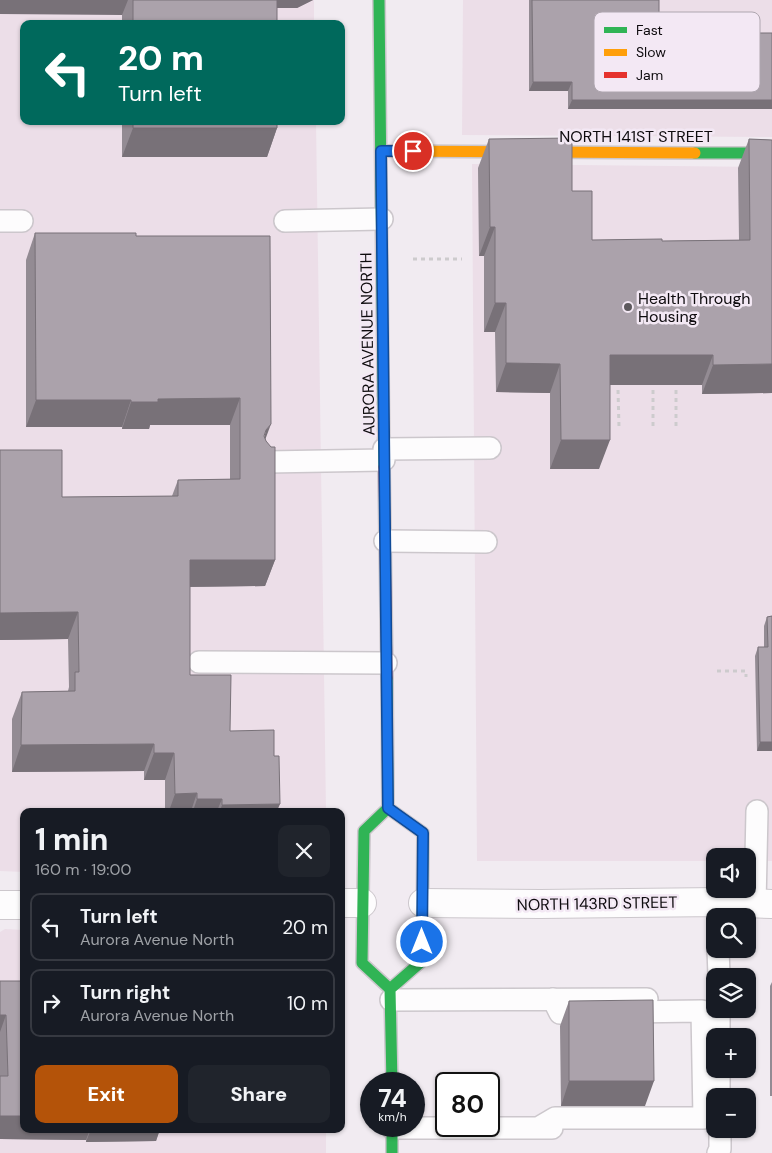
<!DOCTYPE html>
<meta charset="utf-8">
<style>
body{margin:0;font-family:"DM Sans",sans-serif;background:#20242c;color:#f1f3f6;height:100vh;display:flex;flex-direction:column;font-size:19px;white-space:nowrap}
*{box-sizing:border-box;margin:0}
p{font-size:16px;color:#9ea1a6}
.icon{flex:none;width:28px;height:28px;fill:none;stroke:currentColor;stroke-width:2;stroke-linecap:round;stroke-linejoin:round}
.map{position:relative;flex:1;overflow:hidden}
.drawer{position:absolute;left:20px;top:808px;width:325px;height:325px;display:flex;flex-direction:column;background:#171b24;border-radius:10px;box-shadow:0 1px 4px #0004}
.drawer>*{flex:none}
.hud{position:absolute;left:20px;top:20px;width:325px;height:105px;border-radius:10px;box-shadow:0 1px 4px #0004;background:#00695c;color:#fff;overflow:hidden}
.tools{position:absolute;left:706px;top:848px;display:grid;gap:10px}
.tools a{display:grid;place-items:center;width:50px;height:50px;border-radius:10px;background:#171b24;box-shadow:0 1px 4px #0004;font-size:25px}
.speed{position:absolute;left:360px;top:1072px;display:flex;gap:10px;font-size:25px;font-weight:700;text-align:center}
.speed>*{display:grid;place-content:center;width:65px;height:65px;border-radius:50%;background:#171b24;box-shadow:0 1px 4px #0004;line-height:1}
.speed small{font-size:12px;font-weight:400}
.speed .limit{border:2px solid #111;border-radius:8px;background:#fff;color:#111}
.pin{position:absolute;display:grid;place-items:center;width:42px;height:42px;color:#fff;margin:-21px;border:2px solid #fff;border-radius:50%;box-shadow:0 1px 5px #0007}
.me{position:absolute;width:55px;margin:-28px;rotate:0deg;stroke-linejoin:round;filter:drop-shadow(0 0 4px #0008)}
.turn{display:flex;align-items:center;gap:18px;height:105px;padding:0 15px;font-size:22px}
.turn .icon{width:65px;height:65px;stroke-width:2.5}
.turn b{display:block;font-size:35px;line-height:42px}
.round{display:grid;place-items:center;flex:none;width:52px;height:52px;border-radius:10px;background:#20242c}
.summary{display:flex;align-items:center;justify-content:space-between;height:85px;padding:0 15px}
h1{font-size:30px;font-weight:800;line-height:38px}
.primary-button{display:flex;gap:10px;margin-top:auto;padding:10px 15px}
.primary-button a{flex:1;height:58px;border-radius:10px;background:#b45309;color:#fff;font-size:20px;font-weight:800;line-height:58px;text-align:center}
.primary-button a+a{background:#20242c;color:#f1f3f6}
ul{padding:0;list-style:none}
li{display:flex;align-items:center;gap:15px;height:68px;margin:0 10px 8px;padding:0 5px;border:2px solid #363941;border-radius:10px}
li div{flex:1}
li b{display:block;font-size:19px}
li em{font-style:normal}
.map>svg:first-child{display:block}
.commercial{fill:#ecdee8}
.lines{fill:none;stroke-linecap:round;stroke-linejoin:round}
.lane-casing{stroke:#ccc7cc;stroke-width:24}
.street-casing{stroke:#ccc7cc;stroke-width:30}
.fast-casing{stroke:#ccc7cc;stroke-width:14}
.slow-casing{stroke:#ccc7cc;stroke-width:14}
.jam-casing{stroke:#ccc7cc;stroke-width:14}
.path{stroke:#cdcbcd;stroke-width:3;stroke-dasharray:4 4;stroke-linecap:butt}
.lane{stroke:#fdfcfd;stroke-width:21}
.street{stroke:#fdfcfd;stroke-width:28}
.fast{stroke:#30b455;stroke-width:11}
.slow{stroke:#ff9f0a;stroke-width:11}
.jam{stroke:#e5322d;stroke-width:11}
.wall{fill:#938b93}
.shaded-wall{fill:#787178}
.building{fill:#aba2ab;stroke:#787178}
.route-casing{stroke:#114b97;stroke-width:12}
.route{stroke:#1a73e8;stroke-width:9}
.poi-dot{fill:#5d595d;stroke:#f3e8f4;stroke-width:2}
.labels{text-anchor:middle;stroke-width:5;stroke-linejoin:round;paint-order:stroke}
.street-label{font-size:16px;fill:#0e0b0e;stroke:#f3e8f4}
.poi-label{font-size:16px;fill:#0e0b0e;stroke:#f3e8f4;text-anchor:start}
.key{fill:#f3e8f4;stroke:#aea6af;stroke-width:1}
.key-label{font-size:14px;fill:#0e0b0e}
</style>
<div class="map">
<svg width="772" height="1153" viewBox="0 0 772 1153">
<rect width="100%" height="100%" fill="#f1ebf1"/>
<path class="commercial" d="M0,0H314V24H24V121H316L326,811H24V872L0,871Z
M463,0H772V137L462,135Z
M472,164L772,167V861H748V856H715V861H477Z
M5,929L24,930V1129H326V1153H0V932Z"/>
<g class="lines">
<g class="lane-casing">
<path id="lane" d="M0,221H22
M285,221L382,219
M384,449L490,448
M267,462L384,460
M385,541L486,542
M199,662L386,663
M755,904L757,811
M718,949L719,976
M553,999L560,1013L592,1012
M391,1000L647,999
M719,1009V1036
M719,1069V1096
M392,1128H552
M538,1128L555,1118H704L702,1011L625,1012
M718,1153L720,1149V1129"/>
</g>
<g class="street-casing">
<path id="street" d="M341,903H362
M423,903L540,904L718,902L772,904
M0,905H24"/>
</g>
<g class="fast-casing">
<path id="fast" d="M379,0L384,467
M695,153H772
M387,678L388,808L364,831L362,963L390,989L392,1084
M388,808L423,833L422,961L390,989
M392,1126V1153"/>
</g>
<g class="slow-casing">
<path id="slow" d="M381,151L695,153"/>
</g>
<g class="jam-casing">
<path id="jam" d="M384,467L387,678"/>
</g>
<path class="path" d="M413,259H462
M618,390L619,427
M653,390V426
M676,390V427
M717,671H746V677"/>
<use href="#lane" class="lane"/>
<use href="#street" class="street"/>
<use href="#fast" class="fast"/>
<use href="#slow" class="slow"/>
<use href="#jam" class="jam"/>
</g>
<path class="wall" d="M0,0H313L297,8H277V24H122V15Z
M529,0H659V33L772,109H568V91H529Z
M122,121H277V128L267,157H122Z
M489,139L572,191L592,240L662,241L739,240L738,168L749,139L772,140V393L702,394V385H610L599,469H550V393L496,392L495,332H484V256H479L478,168Z
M35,233L136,236L265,439L275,560L265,586L190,587V675L230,731L274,756L277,811H165V780H144V771L12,772V719L22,692L68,691L69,687L68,639L0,640V450L62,497L172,496L178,480L230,479V425H150L149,429H122V427H26V260Z
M772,616V751H757L755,656L758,647H764V626L767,617Z
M0,981H24V1129H160L156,1141L86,1142V1140L0,1139Z
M772,982V1096H770V986Z
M569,1001L645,1106H561L560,1026Z"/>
<path class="shaded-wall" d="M0,0H128L122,15L0,14Z
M269,0H313L297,8H267Z
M533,82H572L568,91H529Z
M572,100H772V109H568Z
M133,128H277L267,157H122Z
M490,227H495L484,256H479Z
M495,303H506L495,332H484Z
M610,355H713L702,385H599Z
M506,363L560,364L550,393L496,392Z
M772,364V393L702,394L713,365Z
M240,398L230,425H150L149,429H122L131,402L158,399Z
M36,400H131L122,427H26Z
M271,424L261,451L266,430Z
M561,440H610L599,469H550Z
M190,560H275L265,586L181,587Z
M78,612L68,639L0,640V613Z
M760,742H772V751H757Z
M154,744L144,771L12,772L21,745Z
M154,753H174L165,780H144Z
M197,793L191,811H169L175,794Z
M197,799H222L217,811H193Z
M280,804L277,811H220L222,805Z
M0,1015H6L0,1032Z
M569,1081H654L645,1106H561Z
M0,1116H24V1129H90L86,1140L0,1139Z
M91,1129H160L156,1141L86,1142Z"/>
<path class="building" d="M133,0H277V24H133Z
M532,0H659V33H772V100H572V82H533Z
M133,121H277V128H133Z
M572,138V191H592V240L662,239V241L750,240L749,139L772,140V364L713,365V355H610V440H561L560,364L506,363V303H495V227H490L489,139Z
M35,233H136V236H270L271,424L266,430L264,436L266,441L271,447H275V560H190V675H231L230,731L274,730V756H279L280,804L222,805V799H197V793L175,794L174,753H154V744L21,745L22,692L75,691V672H79L78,612L0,613V450H62V497L178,496V480L240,479V398L158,399V402H131V400H36Z
M772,616V742H760L758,647H768L767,617Z
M0,981H24V1116H0V1076H8L6,1015H0Z
M653,1000L654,1081H569V1001Z"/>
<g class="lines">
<g class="route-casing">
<path id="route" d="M413,151H381L388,808L423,833L422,942"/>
</g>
<use href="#route" class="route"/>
</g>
<circle class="poi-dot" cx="628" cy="307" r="5"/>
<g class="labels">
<g class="street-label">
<text x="636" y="142">NORTH 141ST STREET</text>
<text transform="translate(367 344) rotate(-91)" y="6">AURORA AVENUE NORTH</text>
<text transform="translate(597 903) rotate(-1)" y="6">NORTH 143RD STREET</text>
</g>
<g class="poi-label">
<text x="638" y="304">Health Through<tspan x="638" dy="18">Housing</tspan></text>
</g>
</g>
<rect x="594" y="12" width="166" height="80" rx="8" class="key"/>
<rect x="604" y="27" width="23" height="6" fill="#30b455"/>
<rect x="604" y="49" width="23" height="7" fill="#ff9f0a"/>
<rect x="604" y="72" width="23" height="6" fill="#e5322d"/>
<g class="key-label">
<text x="636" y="35">Fast</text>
<text x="636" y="57">Slow</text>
<text x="636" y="80">Jam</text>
</g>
</svg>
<div class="tools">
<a><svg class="icon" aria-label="sound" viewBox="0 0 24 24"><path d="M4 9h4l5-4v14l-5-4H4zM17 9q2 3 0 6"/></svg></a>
<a><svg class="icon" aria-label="search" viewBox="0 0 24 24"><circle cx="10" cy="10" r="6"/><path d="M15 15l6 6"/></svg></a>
<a><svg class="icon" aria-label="layers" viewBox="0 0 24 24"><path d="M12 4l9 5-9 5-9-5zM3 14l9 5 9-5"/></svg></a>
<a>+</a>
<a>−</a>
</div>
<div class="speed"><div>74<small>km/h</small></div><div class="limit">80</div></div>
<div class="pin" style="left:413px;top:151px;background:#d93025"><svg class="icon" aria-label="arrive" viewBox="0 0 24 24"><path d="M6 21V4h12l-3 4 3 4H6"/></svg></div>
<svg class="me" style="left:422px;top:942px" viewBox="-20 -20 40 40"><circle r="17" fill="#1a73e8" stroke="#fff" stroke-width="3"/><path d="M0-11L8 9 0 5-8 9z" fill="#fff"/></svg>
<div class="hud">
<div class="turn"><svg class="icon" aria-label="left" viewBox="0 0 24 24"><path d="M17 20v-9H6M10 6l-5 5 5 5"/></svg><div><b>20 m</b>Turn left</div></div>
</div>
<section class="drawer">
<div class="summary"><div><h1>1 min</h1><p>160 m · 19:00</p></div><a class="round"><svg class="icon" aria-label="close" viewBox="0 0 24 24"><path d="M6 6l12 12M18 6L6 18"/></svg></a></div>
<ul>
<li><svg class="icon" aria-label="left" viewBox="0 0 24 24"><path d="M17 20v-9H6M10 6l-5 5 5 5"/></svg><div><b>Turn left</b><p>Aurora Avenue North</p></div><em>20 m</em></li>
<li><svg class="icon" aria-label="right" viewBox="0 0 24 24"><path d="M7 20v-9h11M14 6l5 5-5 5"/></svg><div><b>Turn right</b><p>Aurora Avenue North</p></div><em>10 m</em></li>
</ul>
<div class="primary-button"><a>Exit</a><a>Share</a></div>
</section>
</div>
